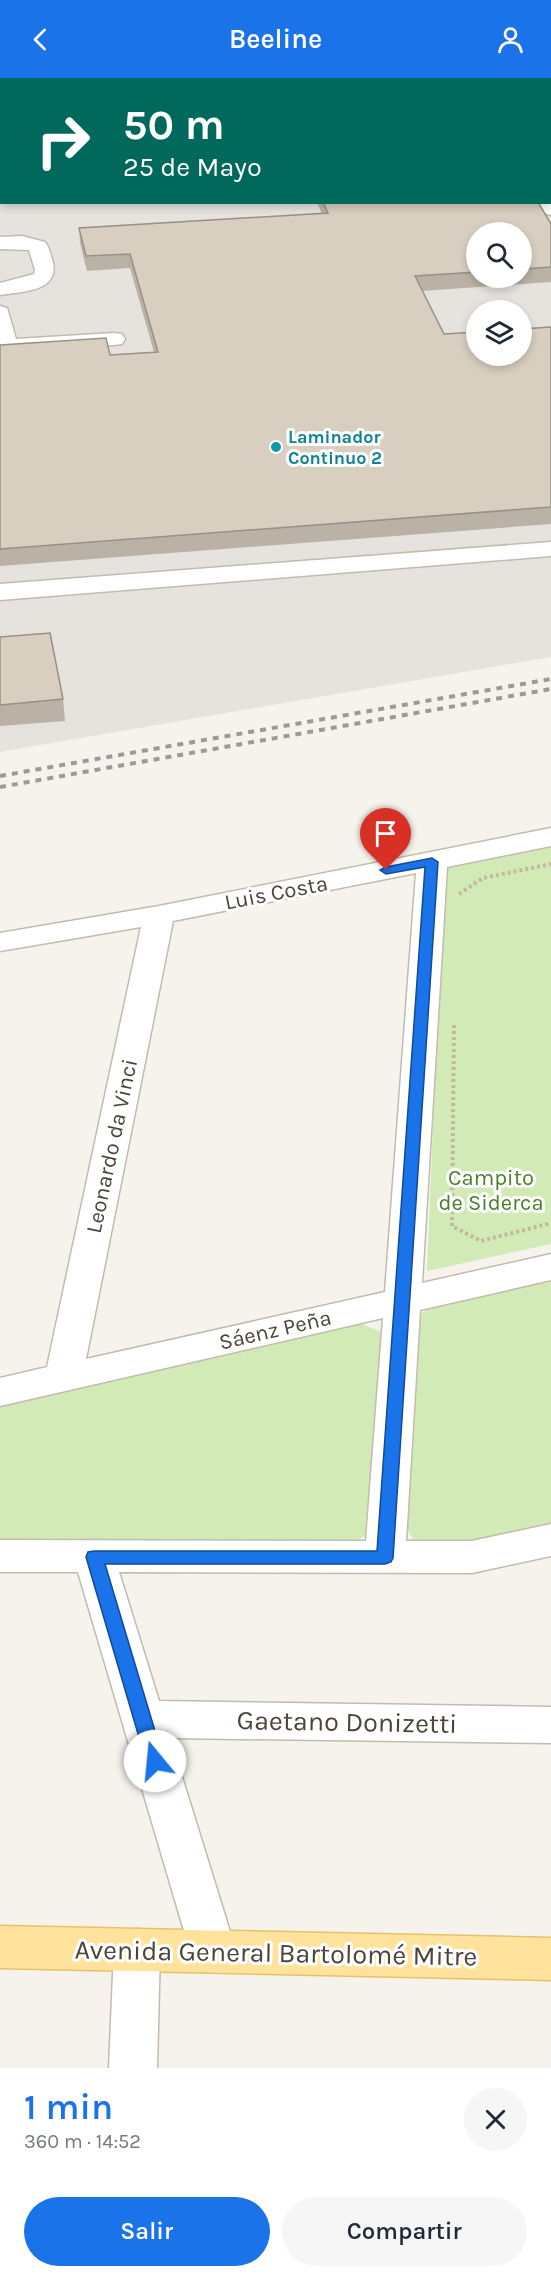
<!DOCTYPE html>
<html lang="es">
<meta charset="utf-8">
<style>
body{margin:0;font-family:Karla,sans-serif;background:#f6f6f7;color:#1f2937;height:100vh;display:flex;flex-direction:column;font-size:22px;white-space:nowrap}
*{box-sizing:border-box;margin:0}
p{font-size:20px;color:#747a83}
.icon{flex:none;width:33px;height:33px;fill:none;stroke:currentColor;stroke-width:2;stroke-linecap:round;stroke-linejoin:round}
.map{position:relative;height:1990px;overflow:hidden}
.sheet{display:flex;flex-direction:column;background:#fff;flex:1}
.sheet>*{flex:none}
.guide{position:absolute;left:0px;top:0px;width:552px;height:126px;box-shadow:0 3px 9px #0003;background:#00695c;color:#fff;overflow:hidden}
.tools{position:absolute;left:466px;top:144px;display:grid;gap:12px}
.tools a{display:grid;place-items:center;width:66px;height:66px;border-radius:50%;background:#fff;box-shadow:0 3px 9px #0003;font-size:30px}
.pin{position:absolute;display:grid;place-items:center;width:51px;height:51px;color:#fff;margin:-62px -26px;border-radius:50% 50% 50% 0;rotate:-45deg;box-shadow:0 0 6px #0007}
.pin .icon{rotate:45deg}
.me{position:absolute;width:66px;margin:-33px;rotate:343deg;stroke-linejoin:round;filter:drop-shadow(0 0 4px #0008)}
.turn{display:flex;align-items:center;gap:21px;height:126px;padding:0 24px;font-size:27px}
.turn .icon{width:78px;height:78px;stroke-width:2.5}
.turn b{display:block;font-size:42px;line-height:51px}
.round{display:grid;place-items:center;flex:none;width:63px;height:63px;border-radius:32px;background:#f6f6f7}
.headline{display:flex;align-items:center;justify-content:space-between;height:102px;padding:0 24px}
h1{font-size:36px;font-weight:600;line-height:45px;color:#1a73e8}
.action{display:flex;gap:12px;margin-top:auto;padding:12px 24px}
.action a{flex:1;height:69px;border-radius:36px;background:#1a73e8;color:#fff;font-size:24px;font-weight:600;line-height:69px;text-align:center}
.action a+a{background:#f6f6f7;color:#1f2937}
header{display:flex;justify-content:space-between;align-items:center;height:78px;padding:0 24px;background:#1a73e8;color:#fff;font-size:27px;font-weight:600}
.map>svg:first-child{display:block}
.industrial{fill:#e6e2dd;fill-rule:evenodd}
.green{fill:#d2eab5}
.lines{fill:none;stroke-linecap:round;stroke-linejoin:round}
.minor-casing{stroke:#c2bbae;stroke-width:3}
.major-casing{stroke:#e6c16a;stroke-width:3}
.path{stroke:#c4b79f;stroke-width:4;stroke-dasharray:3 3;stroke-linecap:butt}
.minor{fill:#fff;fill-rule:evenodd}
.major{fill:#ffe39c;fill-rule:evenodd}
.rail{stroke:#9a9a9a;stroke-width:4;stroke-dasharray:6 6;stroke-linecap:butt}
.wall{fill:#bab2a6;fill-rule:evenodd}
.building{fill:#d8cfc1;stroke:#979187;stroke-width:1.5}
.route{fill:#1a73e8;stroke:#114b97;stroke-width:1.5}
.culture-dot{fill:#0f9aa8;stroke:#fff;stroke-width:2}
.labels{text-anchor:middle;stroke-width:6;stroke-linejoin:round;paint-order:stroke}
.far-culture-label{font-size:18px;font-weight:bold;fill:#0d838f;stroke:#fff;text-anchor:start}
.street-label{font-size:22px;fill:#4b4439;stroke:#fff}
.park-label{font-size:22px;fill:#4a7f2a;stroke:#fff}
.near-street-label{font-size:27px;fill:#4b4439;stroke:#fff}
</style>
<header><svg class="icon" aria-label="back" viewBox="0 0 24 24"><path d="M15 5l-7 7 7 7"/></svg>Beeline<svg class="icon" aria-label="person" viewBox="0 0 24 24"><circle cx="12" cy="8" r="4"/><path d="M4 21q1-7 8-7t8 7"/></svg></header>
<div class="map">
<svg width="551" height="1990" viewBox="0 0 551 1990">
<rect width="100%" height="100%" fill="#f6f3ec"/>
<path class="industrial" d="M0,0H551V579L0,674ZM2,2H550V124H2ZM477,154H522V200H477ZM477,232H522V278H477Z"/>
<path class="green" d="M551,767V1166L427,1193L444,787Z
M551,1201V1448L473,1468L429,1470L414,1462L405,1449L420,1236L439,1225Z
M348,1246H362L383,1255L367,1456L357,1463L0,1465V1325Z"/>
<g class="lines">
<g class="minor-casing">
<path id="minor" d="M82,0H100V2H83Z
M232,0H253L254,2H233Z
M512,0H530V2H513Z
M0,11H2V21H0Z
M550,38H551V49H550Z
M551,67V84H550V68Z
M0,77H2V89H0Z
M0,107H2V119H0Z
M550,119H551V137L544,135L537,124H550Z
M22,158L45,164C49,169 50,175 52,181C62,214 23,213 0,217V205L34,196L35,192L29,172L0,171V159Z
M0,228L7,230L16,261L114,255L122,256L125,261L122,266L114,267L0,274Z
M551,464V478L0,522V506Z
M551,750V768L447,789L422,1205L551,1176V1202L420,1232L406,1463H472L551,1446V1478L472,1495L119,1494L159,1623L551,1629V1665L170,1660L236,1873L230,1888L213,1894L196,1888L190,1873L78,1494H0V1462L366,1463L383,1240L0,1328V1300L47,1289L141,849L0,873V855L159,828ZM416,795L385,1214L86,1281L173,843Z
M137,1851L154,1857L160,1872L157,1990H109L114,1872L120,1857Z"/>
</g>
<g class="major-casing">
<path id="major" d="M0,1848L551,1860V1902L0,1890Z"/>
</g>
<path class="path" d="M459,816L483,800L551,786
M454,947L452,1148L481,1163L551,1145"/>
<use href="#minor" class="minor"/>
<use href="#major" class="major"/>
<path class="rail" d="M0,698L551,601
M0,709L551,611"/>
</g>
<path class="wall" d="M0,35H2V75H0Z
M317,124H538L551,146V204L422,213L444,256L551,249V446L0,488V267L110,277L154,274L130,190L87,193L80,165L79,150L322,136ZM477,154H522V200H477Z
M0,559L63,621L65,643L0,648Z"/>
<path class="building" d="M0,35H2V61H0Z
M323,124H538L551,146V189L522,191V154H477V194L415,198L444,256L477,254V278H522V251L551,249V429L0,471V267L106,260L110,277L158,274L130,176L86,178L79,150L328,135Z
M50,555L63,621L0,627V559Z"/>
<path class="route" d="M432,780L438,784L393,1480L391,1484L385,1486H105L164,1683L162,1688L155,1691L149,1688L146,1683L86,1479L88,1474L94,1473H377L425,789L386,796L380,792L386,789Z"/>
<circle class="culture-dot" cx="276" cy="369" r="6"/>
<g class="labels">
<g class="far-culture-label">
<text x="288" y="365">Laminador<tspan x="288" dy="21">Continuo 2</tspan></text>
</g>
<g class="street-label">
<text transform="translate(276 814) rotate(-11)" y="8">Luis Costa</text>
<text transform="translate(111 1068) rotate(-78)" y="8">Leonardo da Vinci</text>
<text transform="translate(275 1251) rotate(-13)" y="8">Sáenz Peña</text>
</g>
<g class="park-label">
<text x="491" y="1107">Campito<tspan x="491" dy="25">de Siderca</tspan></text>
</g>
<g class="near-street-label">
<text transform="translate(347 1644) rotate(1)" y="9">Gaetano Donizetti</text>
<text transform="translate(276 1875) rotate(1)" y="9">Avenida General Bartolomé Mitre</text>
</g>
</g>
</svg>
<div class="tools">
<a><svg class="icon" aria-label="search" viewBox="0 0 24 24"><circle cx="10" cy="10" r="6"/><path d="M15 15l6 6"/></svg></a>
<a><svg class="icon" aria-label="layers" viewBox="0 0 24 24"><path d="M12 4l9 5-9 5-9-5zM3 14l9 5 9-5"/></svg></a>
</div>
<div class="pin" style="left:386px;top:792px;background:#d93025"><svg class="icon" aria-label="arrive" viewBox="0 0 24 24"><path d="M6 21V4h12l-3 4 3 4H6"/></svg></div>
<svg class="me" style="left:155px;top:1683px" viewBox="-20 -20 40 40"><circle r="19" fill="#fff"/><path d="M0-13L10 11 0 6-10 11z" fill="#1a73e8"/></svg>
<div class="guide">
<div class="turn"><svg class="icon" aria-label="right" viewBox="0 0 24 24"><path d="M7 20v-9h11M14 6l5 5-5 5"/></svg><div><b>50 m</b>25 de Mayo</div></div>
</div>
</div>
<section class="sheet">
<div class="headline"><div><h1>1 min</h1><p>360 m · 14:52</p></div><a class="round"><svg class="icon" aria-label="close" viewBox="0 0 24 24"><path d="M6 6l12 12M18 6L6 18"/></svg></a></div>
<div class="action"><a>Salir</a><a>Compartir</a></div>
</section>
